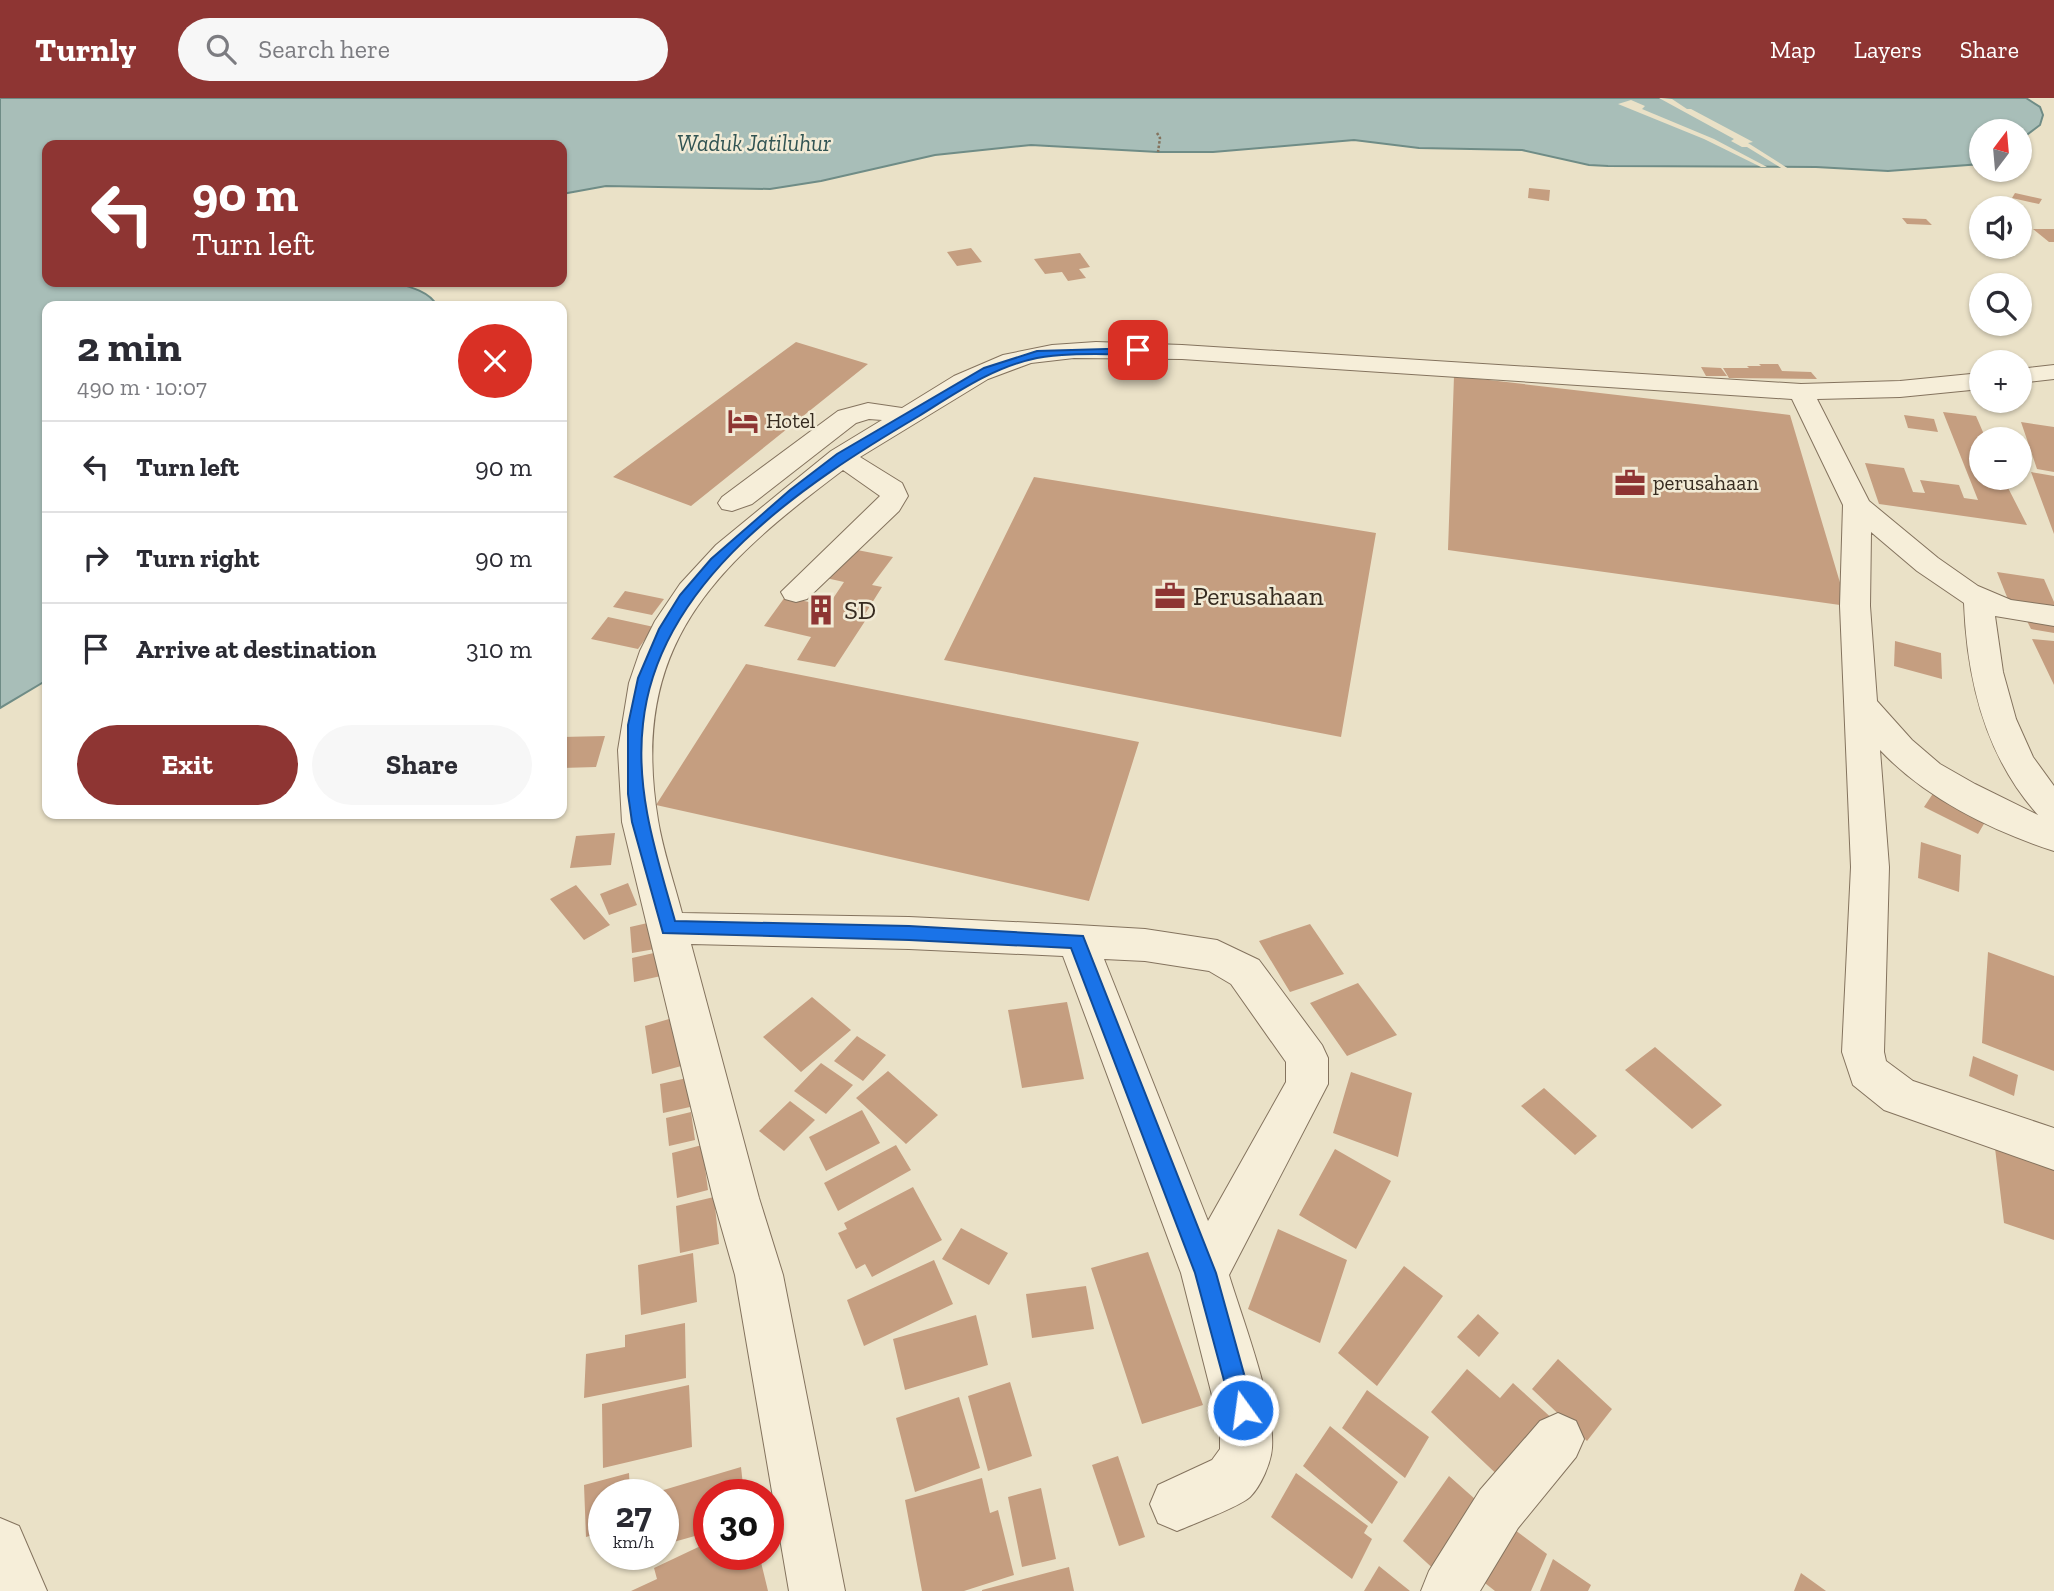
<!DOCTYPE html>
<meta charset="utf-8">
<style>
body{margin:0;font-family:"Zilla Slab",serif;background:#f7f7f7;color:#2b2b33;height:100vh;display:flex;flex-direction:column;font-size:26px;white-space:nowrap}
*{box-sizing:border-box;margin:0}
p{font-size:23px;color:#7c7c81}
.icon{flex:none;width:38px;height:38px;fill:none;stroke:currentColor;stroke-width:2;stroke-linecap:round;stroke-linejoin:round}
.map{position:relative;flex:1;overflow:hidden}
.panel{position:absolute;left:42px;top:203px;width:525px;height:518px;display:flex;flex-direction:column;background:#fff;border-radius:14px;box-shadow:0 2px 5px #0004}
.panel>*{flex:none}
.top-card{position:absolute;left:42px;top:42px;width:525px;height:147px;border-radius:14px;box-shadow:0 2px 5px #0004;background:#8e3533;color:#fff;overflow:hidden}
.needle{width:46px;rotate:16deg}
.buttons{position:absolute;left:1969px;top:21px;display:grid;gap:14px}
.buttons a{display:grid;place-items:center;width:63px;height:63px;border-radius:50%;background:#fff;box-shadow:0 2px 5px #0004;font-size:35px}
.speed{position:absolute;left:588px;top:1381px;display:flex;gap:14px;font-size:35px;font-weight:700;text-align:center}
.speed>*{display:grid;place-content:center;width:91px;height:91px;border-radius:50%;background:#fff;box-shadow:0 2px 5px #0004;line-height:1}
.speed small{font-size:18px;font-weight:400}
.speed .limit{border:10px solid #d22;background:#fff;color:#111}
.pin{position:absolute;display:grid;place-items:center;width:60px;height:60px;color:#fff;margin:-30px;border-radius:14px;box-shadow:0 4px 10px #0006}
.me{position:absolute;width:77px;margin:-38px;rotate:346deg;stroke-linejoin:round;filter:drop-shadow(0 0 5px #0008)}
.turn{display:flex;align-items:center;gap:24px;height:147px;padding:0 35px;font-size:32px}
.turn .icon{width:91px;height:91px;stroke-width:2.5}
.turn b{display:block;font-size:49px;line-height:60px}
.round{display:grid;place-items:center;flex:none;width:74px;height:74px;border-radius:37px;background:#f7f7f7}
.head{display:flex;align-items:center;justify-content:space-between;height:119px;padding:0 35px}
h1{font-size:42px;font-weight:700;line-height:52px}
.cta{display:flex;gap:14px;margin-top:auto;padding:14px 35px}
.cta a{flex:1;height:80px;border-radius:42px;background:#8e3533;color:#fff;font-size:28px;font-weight:700;line-height:80px;text-align:center}
.cta a+a{background:#f7f7f7;color:#2b2b33}
ul{padding:0;list-style:none}
li{display:flex;align-items:center;gap:21px;height:91px;padding:0 35px;border-top:2px solid #e1e1e2}
li div{flex:1}
li b{display:block;font-size:26px}
li em{font-style:normal}
header{display:flex;align-items:center;gap:42px;box-sizing:border-box;height:98px;padding:0 35px;background:#8e3533;color:#fff}
header strong{font-size:33px}
nav{display:flex;gap:38px;margin-inline-start:auto;font-size:24px}
.search{width:490px;height:63px;background:#f7f7f7;display:flex;align-items:center;gap:18px;box-sizing:border-box;padding:0 24px;border-radius:38px;color:#7c7c81;font-size:26px}
.map>svg:first-child{display:block}
.water{fill:#a8beb8;stroke:#6f8c86;stroke-width:2}
.pier{fill:#eae1c7}
.building{fill:#c59e80}
.lines{fill:none;stroke-linecap:round;stroke-linejoin:round}
.minor-casing{stroke:#84735e;stroke-width:2}
.path{stroke:#84735e;stroke-width:2.5;stroke-dasharray:2.5 2;stroke-linecap:butt}
.minor{fill:#f6eed9;fill-rule:evenodd}
.route{fill:#1a73e8;stroke:#114b97;stroke-width:2}
.labels{text-anchor:middle;stroke-width:5;stroke-linejoin:round;paint-order:stroke}
.far-poi-label{font-size:21px;fill:#362b20;stroke:#f2ebd6;text-anchor:start}
.far-water-label{font-size:23px;font-style:italic;fill:#315453;stroke:#f2ebd6}
.poi-label{font-size:26px;fill:#362b20;stroke:#f2ebd6;text-anchor:start}
</style>
<header>
<strong>Turnly</strong>
<div class="search"><svg class="icon" aria-label="search" viewBox="0 0 24 24"><circle cx="10" cy="10" r="6"/><path d="M15 15l6 6"/></svg>Search here</div>
<nav><a>Map</a><a>Layers</a><a>Share</a></nav>
</header>
<div class="map">
<svg width="2054" height="1493" viewBox="0 0 2054 1493">
<rect width="100%" height="100%" fill="#eae1c7"/>
<path class="water" d="M0,0H2026L2040,9L2043,17L2040,27L2020,42V33H1981V66L1888,73L1816,69L1608,68L1589,67L1522,52L1419,50L1354,42L1213,54H1158L1031,47L935,57L821,83L770,91L606,88L562,96V47H47V184H392C407,188 430,193 437,208H47V582L0,610Z"/>
<path class="pier" d="M1659,0L1672,1L1687,11H1691L1753,44L1748,45L1792,73H1786L1747,49H1742L1731,43L1734,41Z
M1631,2L1645,8L1642,11L1714,41L1767,69H1761L1704,41L1618,6Z"/>
<path class="building" d="M1529,90L1550,92L1549,103L1528,100Z
M2015,95L2042,101L2039,106L2012,100Z
M1902,120L1926,121L1932,127L1907,126Z
M2033,131H2054V144H2049Z
M971,150L982,164L957,168L947,154Z
M1080,155L1090,169L1079,171L1086,180L1068,183L1062,174L1045,176L1034,161Z
M796,244L868,266L691,408L613,379Z
M1759,266H1778L1782,273L1811,274L1817,281L1729,280L1723,270H1749L1747,268H1761Z
M1701,269L1721,270L1727,278H1706Z
M1454,278L1790,317L1847,508L1448,452Z
M1943,314L1976,318L1986,341H1981V380H2003L2027,427L1879,406L1865,365L1904,370L1913,394L1925,395L1920,382L1959,387L1964,400L1978,402Z
M1904,317L1934,321L1938,334L1908,330Z
M2021,324L2054,329V374L2037,371Z
M2031,374L2054,378V436Z
M1034,379L1376,435L1341,639L944,562Z
M852,451L893,459L872,487L882,489L865,516L869,517L835,569L797,562L811,539L764,528L785,499L828,508L844,484L826,480Z
M1997,474L2044,481L2054,504V511L2009,504Z
M625,493L664,501L652,517L613,509Z
M608,519L654,529L638,551L591,541Z
M2026,521L2054,524V535L2031,531Z
M2032,541L2054,543V587Z
M1895,543L1941,555L1942,581L1894,568Z
M746,566L1139,644L1089,803L656,707Z
M605,638L596,669L562,670V639Z
M1934,694L1988,719L1978,736L1924,709Z
M615,735L611,767L570,770L576,738Z
M1921,744L1961,757L1959,794L1918,780Z
M628,785L637,807L609,817L600,796Z
M576,787L610,827L584,842L550,801Z
M652,824L655,851L632,855L630,829Z
M1310,826L1344,876L1290,894L1259,843Z
M658,854L661,878L634,884L632,860Z
M1988,854L2054,878V973L1982,945Z
M1358,885L1397,937L1347,958L1310,905Z
M812,899L851,932L801,974L763,939Z
M1067,904L1084,981L1022,990L1008,912Z
M676,919L685,967L652,976L645,928Z
M857,938L886,957L863,983L834,963Z
M1655,949L1722,1007L1692,1031L1625,972Z
M1973,958L2018,977L2014,998L1969,978Z
M821,965L853,987L826,1016L794,993Z
M888,973L938,1017L906,1046L856,1000Z
M1351,974L1412,995L1398,1059L1333,1035Z
M687,980L690,1009L663,1015L660,986Z
M1544,990L1597,1038L1575,1057L1521,1008Z
M790,1003L815,1022L784,1053L759,1033Z
M862,1012L880,1045L826,1073L809,1039Z
M691,1014L695,1042L669,1048L666,1020Z
M702,1047L708,1092L677,1100L672,1055Z
M896,1047L911,1072L838,1113L824,1085Z
M1995,1050L2054,1068V1142L2004,1125Z
M1335,1051L1391,1083L1356,1151L1299,1117Z
M913,1089L942,1142L872,1179L865,1166L856,1171L838,1135L847,1131L844,1125Z
M714,1099L719,1146L680,1155L676,1108Z
M961,1130L1008,1155L989,1187L942,1161Z
M1278,1131L1347,1162L1320,1245L1248,1211Z
M1148,1154L1203,1307L1142,1326L1091,1170Z
M693,1155L697,1204L641,1217L638,1167Z
M934,1162L953,1206L864,1248L847,1202Z
M1404,1168L1443,1198L1377,1288L1338,1255Z
M1086,1188L1094,1231L1032,1240L1026,1196Z
M1478,1216L1499,1235L1479,1259L1457,1239Z
M976,1217L988,1267L905,1292L893,1241Z
M685,1225L686,1280L584,1300L586,1256L625,1249V1237Z
M1558,1261L1612,1311L1587,1343L1532,1291Z
M1467,1271L1500,1300L1513,1285L1555,1323L1506,1385L1431,1314Z
M1010,1284L1032,1358L988,1373L968,1298Z
M689,1287L692,1349L603,1370L602,1306Z
M1367,1292L1429,1339L1405,1380L1342,1330Z
M959,1299L980,1370L915,1394L896,1320Z
M1330,1328L1398,1384L1372,1426L1303,1368Z
M1118,1358L1145,1439L1119,1448L1092,1367Z
M741,1369L744,1396H709V1434L663,1447V1396H650Z
M629,1375L630,1396H604V1434L586,1439L584,1387Z
M1296,1375L1368,1428L1364,1435L1372,1441L1352,1481L1271,1419Z
M1449,1378L1484,1409L1438,1475L1403,1443Z
M982,1380L990,1415L998,1412L1014,1477L964,1493H922L905,1402Z
M1041,1390L1056,1461L1022,1469L1008,1399Z
M1507,1426L1547,1456L1531,1493H1495L1481,1482Z
M709,1444V1456H759L768,1493H631L657,1481L654,1470Z
M1553,1461L1591,1487L1588,1493H1540Z
M1379,1468L1410,1493H1364Z
M1069,1469L1074,1493H982V1492Z
M1801,1475L1826,1493H1794Z"/>
<g class="lines">
<g class="minor-casing">
<path id="minor" d="M1096,244L1182,247L1801,286L1900,283L1981,275V291L1900,299L1817,301L1869,403L1938,460L1978,488L2011,502L2054,508V528L1995,518L2003,574L2016,621L2033,659L2054,688V753C1992,733 1925,700 1880,652L1889,769L1884,954L1886,963L1913,983L2054,1030V1072L1884,1012L1853,987L1842,954L1851,769L1840,508L1843,407L1792,301L1182,261L1074,260L1031,265L988,281L860,359L902,385L908,398L899,413L807,501L796,504L785,501L781,494L880,398L843,372C714,469 629,547 658,722C663,753 674,784 682,815L909,819L1077,827L1145,831L1217,842L1259,862L1322,947L1328,960V986L1229,1177C1243,1223 1275,1305 1272,1350C1271,1365 1261,1388 1250,1399C1239,1409 1193,1426 1177,1433L1158,1425L1150,1406L1158,1387L1212,1362L1220,1351V1329L1181,1175L1063,858L909,851L691,846L759,1100L783,1177L845,1493H789L735,1177L713,1100L622,724L618,652L629,585L640,553L655,523L680,486L716,447L783,392L831,353L882,322L869,321L856,325L752,406L732,413L722,411L718,405L722,399L838,313L868,305L902,310L954,278L1003,257L1052,247ZM1871,434L1917,473L1964,505C1967,582 1985,658 2038,717L1975,686L1940,666L1912,642L1877,603L1870,508ZM1104,861L1145,863L1209,873L1231,886L1286,964V984L1208,1123Z
M2054,267V281L2020,285V271Z
M1558,1315L1576,1323L1584,1341L1576,1359L1518,1430L1480,1493H1421L1429,1473L1480,1392L1540,1323Z
M0,1420L19,1428L47,1493H0Z"/>
</g>
<path class="path" d="M1157,35L1160,40L1158,54"/>
<use href="#minor" class="minor"/>
</g>
<path class="route" d="M1141,250L1143,252L1138,256C1105,257 1069,254 1037,260C993,269 956,295 919,318C805,385 658,482 643,626C635,694 657,759 675,823L909,828L1083,838L1216,1175L1254,1312L1250,1320L1243,1323L1235,1320L1232,1312L1195,1175L1071,850L909,842L663,835L632,724L628,696V627L638,580L659,531L680,497L711,461L790,392L837,356L984,270L1037,253Z"/>
<defs>
<g id="hotel-bare" transform="scale(2.415)"><path d="M-6-4.5h1.5V1H6V5H4.5V3h-9V5H-6ZM-4 0a1.8 1.8 0 1 1 3.6 0ZM.5 0V-2.5h3Q6-2.5 6 0Z" fill="#8e3533" stroke="#f2ebd6" stroke-width="2.5" paint-order="stroke"/></g>
<g id="office-bare" transform="scale(2.415)"><path d="M-6-3h4V-5.5h4V-3h4V5H-6ZM-1-4.5V-3h2v-1.5ZM-6 0V1H6V0Z" fill="#8e3533" stroke="#f2ebd6" stroke-width="2.5" paint-order="stroke"/></g>
<g id="building-bare" transform="scale(2.415)"><path d="M-4-6H4V6H1V3H-1V6H-4ZM-2.5-4.3h1.7v1.8h-1.7ZM.8-4.3h1.7v1.8H.8ZM-2.5-1h1.7V.8h-1.7ZM.8-1h1.7V.8H.8Z" fill="#8e3533" stroke="#f2ebd6" stroke-width="2.5" paint-order="stroke"/></g>
</defs>
<g fill-rule="evenodd">
<use href="#hotel-bare" x="743" y="323"/>
<use href="#office-bare" x="1630" y="385"/>
<use href="#office-bare" x="1170" y="498"/>
<use href="#building-bare" x="821" y="512"/>
</g>
<g class="labels">
<g class="far-poi-label">
<text x="766" y="330">Hotel</text>
<text x="1653" y="392">perusahaan</text>
</g>
<g class="far-water-label">
<text x="754" y="53">Waduk Jatiluhur</text>
</g>
<g class="poi-label">
<text x="1193" y="507">Perusahaan</text>
<text x="844" y="521">SD</text>
</g>
</g>
</svg>
<div class="buttons">
<a><svg class="needle" viewBox="-14 -14 28 28"><path d="M0-13l5 13h-10z" fill="#e53935"/><path d="M0 13l5-13h-10z" fill="#7c7c81"/></svg></a>
<a><svg class="icon" aria-label="sound" viewBox="0 0 24 24"><path d="M4 9h4l5-4v14l-5-4H4zM17 9q2 3 0 6"/></svg></a>
<a><svg class="icon" aria-label="search" viewBox="0 0 24 24"><circle cx="10" cy="10" r="6"/><path d="M15 15l6 6"/></svg></a>
<a>+</a>
<a>−</a>
</div>
<div class="speed"><div>27<small>km/h</small></div><div class="limit">30</div></div>
<div class="pin" style="left:1138px;top:252px;background:#d93025"><svg class="icon" aria-label="arrive" viewBox="0 0 24 24"><path d="M6 21V4h12l-3 4 3 4H6"/></svg></div>
<svg class="me" style="left:1243px;top:1312px" viewBox="-20 -20 40 40"><circle r="17" fill="#1a73e8" stroke="#fff" stroke-width="3"/><path d="M0-11L8 9 0 5-8 9z" fill="#fff"/></svg>
<div class="top-card">
<div class="turn"><svg class="icon" aria-label="left" viewBox="0 0 24 24"><path d="M17 20v-9H6M10 6l-5 5 5 5"/></svg><div><b>90 m</b>Turn left</div></div>
</div>
<section class="panel">
<div class="head"><div><h1>2 min</h1><p>490 m · 10:07</p></div><a class="round" style="background:#d93025;color:#fff"><svg class="icon" aria-label="close" viewBox="0 0 24 24"><path d="M6 6l12 12M18 6L6 18"/></svg></a></div>
<ul>
<li><svg class="icon" aria-label="left" viewBox="0 0 24 24"><path d="M17 20v-9H6M10 6l-5 5 5 5"/></svg><div><b>Turn left</b></div><em>90 m</em></li>
<li><svg class="icon" aria-label="right" viewBox="0 0 24 24"><path d="M7 20v-9h11M14 6l5 5-5 5"/></svg><div><b>Turn right</b></div><em>90 m</em></li>
<li><svg class="icon" aria-label="arrive" viewBox="0 0 24 24"><path d="M6 21V4h12l-3 4 3 4H6"/></svg><div><b>Arrive at destination</b></div><em>310 m</em></li>
</ul>
<div class="cta"><a>Exit</a><a>Share</a></div>
</section>
</div>
